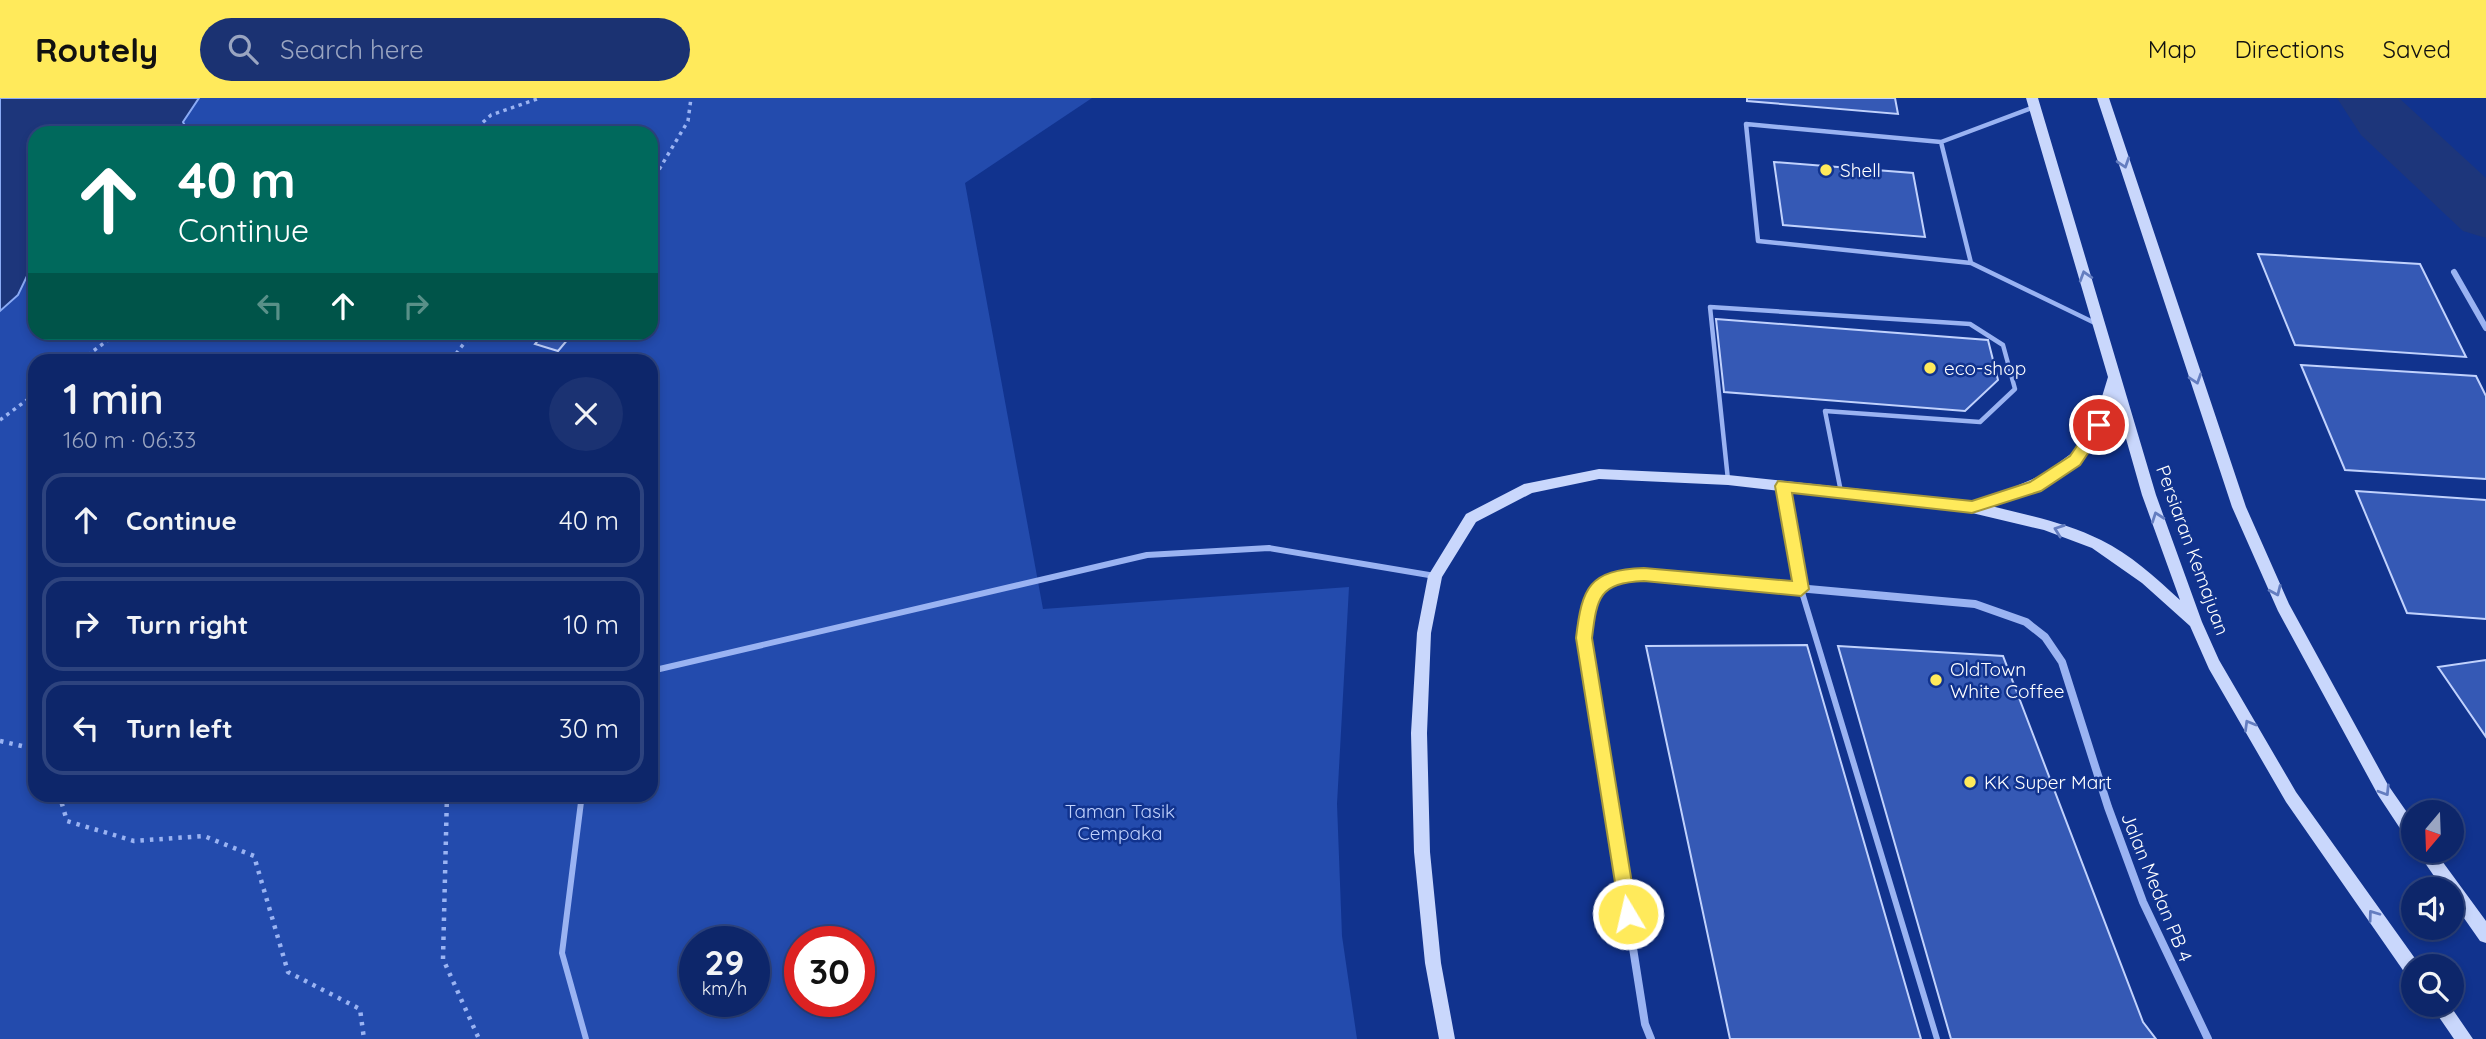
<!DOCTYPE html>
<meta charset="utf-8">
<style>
body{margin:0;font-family:Quicksand,sans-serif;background:#1b3272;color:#f1f3f6;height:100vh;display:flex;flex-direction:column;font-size:26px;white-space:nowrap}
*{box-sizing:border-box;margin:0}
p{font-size:23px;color:#9aa5c1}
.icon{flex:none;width:38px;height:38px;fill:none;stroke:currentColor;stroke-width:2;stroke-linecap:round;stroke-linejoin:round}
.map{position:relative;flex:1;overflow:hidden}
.sheet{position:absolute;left:28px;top:256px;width:630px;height:448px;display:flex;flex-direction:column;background:#0d266a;border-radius:21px;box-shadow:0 4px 10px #0003,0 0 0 2px #2d437e}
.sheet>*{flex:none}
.top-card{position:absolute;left:28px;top:28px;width:630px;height:214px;border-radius:21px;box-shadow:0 4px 10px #0003,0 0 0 2px #2d437e;background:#00695c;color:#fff;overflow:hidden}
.needle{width:46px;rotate:199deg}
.fabs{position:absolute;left:2401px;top:702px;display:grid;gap:14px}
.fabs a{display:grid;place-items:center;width:63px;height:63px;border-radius:50%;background:#0d266a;box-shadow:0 4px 10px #0003,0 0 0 2px #2d437e;font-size:35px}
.speed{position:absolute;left:679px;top:828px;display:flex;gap:14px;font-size:35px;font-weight:700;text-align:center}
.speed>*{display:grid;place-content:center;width:91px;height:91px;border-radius:50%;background:#0d266a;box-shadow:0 4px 10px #0003,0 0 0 2px #2d437e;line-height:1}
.speed small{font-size:18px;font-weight:400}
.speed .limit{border:10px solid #d22;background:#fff;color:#111}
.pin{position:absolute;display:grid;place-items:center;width:60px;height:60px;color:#fff;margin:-30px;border:4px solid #fff;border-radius:50%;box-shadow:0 2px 7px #0007}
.me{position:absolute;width:77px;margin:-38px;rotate:351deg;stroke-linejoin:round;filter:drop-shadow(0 0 5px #0008)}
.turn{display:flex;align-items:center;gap:24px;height:147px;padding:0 35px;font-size:32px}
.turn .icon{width:91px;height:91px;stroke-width:2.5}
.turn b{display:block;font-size:49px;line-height:60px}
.lanes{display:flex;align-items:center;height:66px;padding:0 35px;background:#0003;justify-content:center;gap:35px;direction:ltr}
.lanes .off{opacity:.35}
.round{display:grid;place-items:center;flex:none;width:74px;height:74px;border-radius:37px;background:#1b3272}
.headline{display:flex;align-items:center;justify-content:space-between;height:119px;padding:0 35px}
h1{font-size:42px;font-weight:600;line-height:52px}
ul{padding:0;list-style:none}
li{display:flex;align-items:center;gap:21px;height:94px;margin:0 14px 10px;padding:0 21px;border:4px solid #2d437e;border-radius:21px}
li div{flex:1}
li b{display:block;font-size:26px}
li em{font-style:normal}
header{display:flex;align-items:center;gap:42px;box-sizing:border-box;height:98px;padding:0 35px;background:#ffea5b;color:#111}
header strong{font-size:33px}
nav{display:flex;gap:38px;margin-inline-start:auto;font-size:24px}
.search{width:490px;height:63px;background:#1b3272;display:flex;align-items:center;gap:18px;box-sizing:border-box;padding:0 24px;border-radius:38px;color:#9aa5c1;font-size:26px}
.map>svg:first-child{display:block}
.green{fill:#234bad;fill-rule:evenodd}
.water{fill:#1d367b;stroke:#8babf5;stroke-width:2}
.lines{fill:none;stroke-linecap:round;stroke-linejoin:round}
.river{fill:#1d367b;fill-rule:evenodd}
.building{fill:#3559b5;stroke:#c1d2fd;stroke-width:2}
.path-far1{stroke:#9ab3f2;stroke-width:3.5;stroke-dasharray:3.5 4.5;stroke-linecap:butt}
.path{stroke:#9ab3f2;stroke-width:4.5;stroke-dasharray:3.5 6;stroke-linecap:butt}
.lane-far1{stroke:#9ab3f2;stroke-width:4.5}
.lane{stroke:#9ab3f2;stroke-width:6}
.street-far1{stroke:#9ab3f2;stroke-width:6}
.street{stroke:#9ab3f2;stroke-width:8}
.secondary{fill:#c9d7fc;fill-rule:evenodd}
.oneway{stroke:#647dc0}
.route{fill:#ffea5b;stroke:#a6983b;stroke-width:2}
.poi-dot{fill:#ffea5b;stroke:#11338e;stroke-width:2.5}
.labels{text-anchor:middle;stroke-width:5;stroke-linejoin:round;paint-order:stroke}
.poi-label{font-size:19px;fill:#fff;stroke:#11338e;text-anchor:start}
.street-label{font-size:19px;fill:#fff;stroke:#11338e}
.park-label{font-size:19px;fill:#c1d2fd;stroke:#11338e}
</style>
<header>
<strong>Routely</strong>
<div class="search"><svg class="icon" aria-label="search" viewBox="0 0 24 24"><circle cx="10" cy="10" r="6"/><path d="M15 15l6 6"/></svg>Search here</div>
<nav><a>Map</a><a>Directions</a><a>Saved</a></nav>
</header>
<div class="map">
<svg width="2486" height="941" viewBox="0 0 2486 941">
<rect width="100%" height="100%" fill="#11338e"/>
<path class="green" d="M0,0H1092L965,85L1043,511L1349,489L1337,706L1342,838L1357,941H0ZM35,35H651V234H35ZM35,262H651V696H35ZM695,844H754V903H695ZM800,844H859V903H800Z"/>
<path class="water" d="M0,0H199L183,24L189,35H35V175L27,178L18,197L0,213Z"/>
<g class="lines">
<path class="river" d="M2337,0H2399L2486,80V140L2463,133L2361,37Z"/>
</g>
<path class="building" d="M1747,0H1895L1898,16L1747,3Z
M1774,64L1913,75L1925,139L1783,127Z
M2258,156L2420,166L2466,259L2295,247Z
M1716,221L1988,242L1998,282L1965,313L1724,294Z
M545,234H574L558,253L535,246Z
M2301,267L2476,278L2486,298V381L2345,372Z
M2356,393L2486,402V521L2407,515Z
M1807,547L1921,941H1730L1646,548Z
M1838,548L2003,558L2143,924L2156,941H1951Z
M2486,562V639L2438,569Z"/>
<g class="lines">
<path class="path-far1" d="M471,35L491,17L540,0
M651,85L688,23L691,0
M81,262L119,234
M451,262L473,234
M0,322L35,296"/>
<path class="path" d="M0,643L35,651
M59,696L67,723L134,743L204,738L254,758L288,874L360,911L364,941
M447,696L443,861L479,941"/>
<path class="lane-far1" d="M2034,9L1941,44L1971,165L2097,226
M1941,44L1746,26L1758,143L1971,165
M1728,382L1710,209L1970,226L2003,247L2015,291L1980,324L1825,313L1841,394"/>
<path class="lane" d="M1801,491L1937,941
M651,573L1147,457L1269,450L1435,478
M582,696L562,855L586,941"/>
<path class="street-far1" d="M2454,174L2486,230
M1783,388L1789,421"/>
<path class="street" d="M1788,419L1801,491
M1651,941L1645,926L1584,540C1590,496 1597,480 1644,476L1975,506L2026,524L2045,539L2062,564L2108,709L2143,804L2208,941"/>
<path class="secondary" d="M2026,0H2038L2156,397L2202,524L2219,562L2296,694L2419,866L2420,868H2413V880L2407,878L2286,704L2209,571L2190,528L2142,485L2092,450L2044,432L1972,415L1728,387L1599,381L1532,395L1476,424L1442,479L1431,535L1427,635L1430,754L1441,865L1455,941H1439L1425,865L1414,754L1411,635L1417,535L1428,478L1466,416L1524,386L1599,371L1728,377L1971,403L2007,392L2042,377L2072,355L2094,325L2108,279ZM2115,302L2142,397L2180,502C2156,480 2130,456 2101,442C2067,425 2028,417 1991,408C2052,388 2096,368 2115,302Z
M2097,0H2109L2246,409L2289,506L2388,687L2413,723V743L2407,741L2378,697L2278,513L2232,409Z
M2416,752H2434L2486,823V845L2480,843L2452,803V791H2443Z
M2430,906H2449L2473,941H2454Z"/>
</g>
<defs><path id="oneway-chevron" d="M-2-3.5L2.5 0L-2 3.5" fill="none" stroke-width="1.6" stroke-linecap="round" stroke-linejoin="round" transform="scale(1.75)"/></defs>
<g class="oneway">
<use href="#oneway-chevron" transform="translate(2124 65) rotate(72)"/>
<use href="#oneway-chevron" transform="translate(2085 178) rotate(-107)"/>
<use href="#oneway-chevron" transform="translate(2196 281) rotate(72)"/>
<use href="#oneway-chevron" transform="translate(2157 419) rotate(-110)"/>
<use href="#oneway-chevron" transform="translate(2059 432) rotate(-160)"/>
<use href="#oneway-chevron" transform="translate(2276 493) rotate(66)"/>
<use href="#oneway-chevron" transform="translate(2249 627) rotate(-120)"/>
<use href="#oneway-chevron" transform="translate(2385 693) rotate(58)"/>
<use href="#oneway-chevron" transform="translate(2373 817) rotate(-126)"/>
</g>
<path class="route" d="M2099,321L2107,327L2080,367L2041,393L1972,415L1792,395L1809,491L1801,498L1644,483C1599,485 1597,499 1592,540L1637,816L1634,822L1628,825L1621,822L1576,540C1582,489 1589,472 1644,470L1792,483L1775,388L1778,383L1972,403L2030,384L2070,358L2094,323Z"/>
<g class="poi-dot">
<circle cx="1826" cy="72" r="7"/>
<circle cx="1930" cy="270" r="7"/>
<circle cx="1936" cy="582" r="7"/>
<circle cx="1970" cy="684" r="7"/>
</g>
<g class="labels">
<g class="poi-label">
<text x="1840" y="79">Shell</text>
<text x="1944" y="277">eco-shop</text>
<text x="1950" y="578">OldTown<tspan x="1950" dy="22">White Coffee</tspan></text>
<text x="1984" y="691">KK Super Mart</text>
</g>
<g class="street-label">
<text transform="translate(2193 452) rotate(70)" y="7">Persiaran Kemajuan</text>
<text transform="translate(2157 789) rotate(68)" y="7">Jalan Medan PB 4</text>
</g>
<g class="park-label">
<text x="1120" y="720">Taman Tasik<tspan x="1120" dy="22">Cempaka</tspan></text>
</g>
</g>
</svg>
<div class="fabs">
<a><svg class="needle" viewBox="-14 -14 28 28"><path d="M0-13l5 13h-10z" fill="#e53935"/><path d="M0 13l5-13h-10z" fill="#9aa5c1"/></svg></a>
<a><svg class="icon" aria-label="sound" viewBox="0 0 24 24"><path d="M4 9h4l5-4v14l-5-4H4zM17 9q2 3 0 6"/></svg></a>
<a><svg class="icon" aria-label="search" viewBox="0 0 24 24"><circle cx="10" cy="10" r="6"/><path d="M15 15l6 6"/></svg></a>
</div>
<div class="speed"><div>29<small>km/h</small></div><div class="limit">30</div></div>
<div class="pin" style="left:2099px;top:327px;background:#d93025"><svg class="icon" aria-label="arrive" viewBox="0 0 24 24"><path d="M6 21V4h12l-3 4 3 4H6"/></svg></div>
<svg class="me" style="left:1628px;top:816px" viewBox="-20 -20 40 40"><circle r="17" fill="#ffea5b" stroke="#fff" stroke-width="3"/><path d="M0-11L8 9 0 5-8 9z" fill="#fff"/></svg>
<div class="top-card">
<div class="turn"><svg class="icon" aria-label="ahead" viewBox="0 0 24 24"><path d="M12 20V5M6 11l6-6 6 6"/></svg><div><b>40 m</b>Continue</div></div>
<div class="lanes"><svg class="icon off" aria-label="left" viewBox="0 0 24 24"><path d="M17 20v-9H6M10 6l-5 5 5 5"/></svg><svg class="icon" aria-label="ahead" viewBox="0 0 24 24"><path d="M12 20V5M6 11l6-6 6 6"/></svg><svg class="icon off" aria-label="right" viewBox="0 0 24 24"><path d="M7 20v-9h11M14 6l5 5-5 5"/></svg></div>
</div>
<section class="sheet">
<div class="headline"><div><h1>1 min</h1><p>160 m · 06:33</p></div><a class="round"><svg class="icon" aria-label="close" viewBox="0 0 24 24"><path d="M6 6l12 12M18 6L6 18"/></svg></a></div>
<ul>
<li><svg class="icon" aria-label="ahead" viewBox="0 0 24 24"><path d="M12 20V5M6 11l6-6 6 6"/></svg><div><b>Continue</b></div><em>40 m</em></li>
<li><svg class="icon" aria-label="right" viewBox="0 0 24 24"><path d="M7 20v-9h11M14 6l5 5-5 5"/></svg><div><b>Turn right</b></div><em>10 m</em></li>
<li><svg class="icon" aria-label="left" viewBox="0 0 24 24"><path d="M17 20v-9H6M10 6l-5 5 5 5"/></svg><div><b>Turn left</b></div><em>30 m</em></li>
</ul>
</section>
</div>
